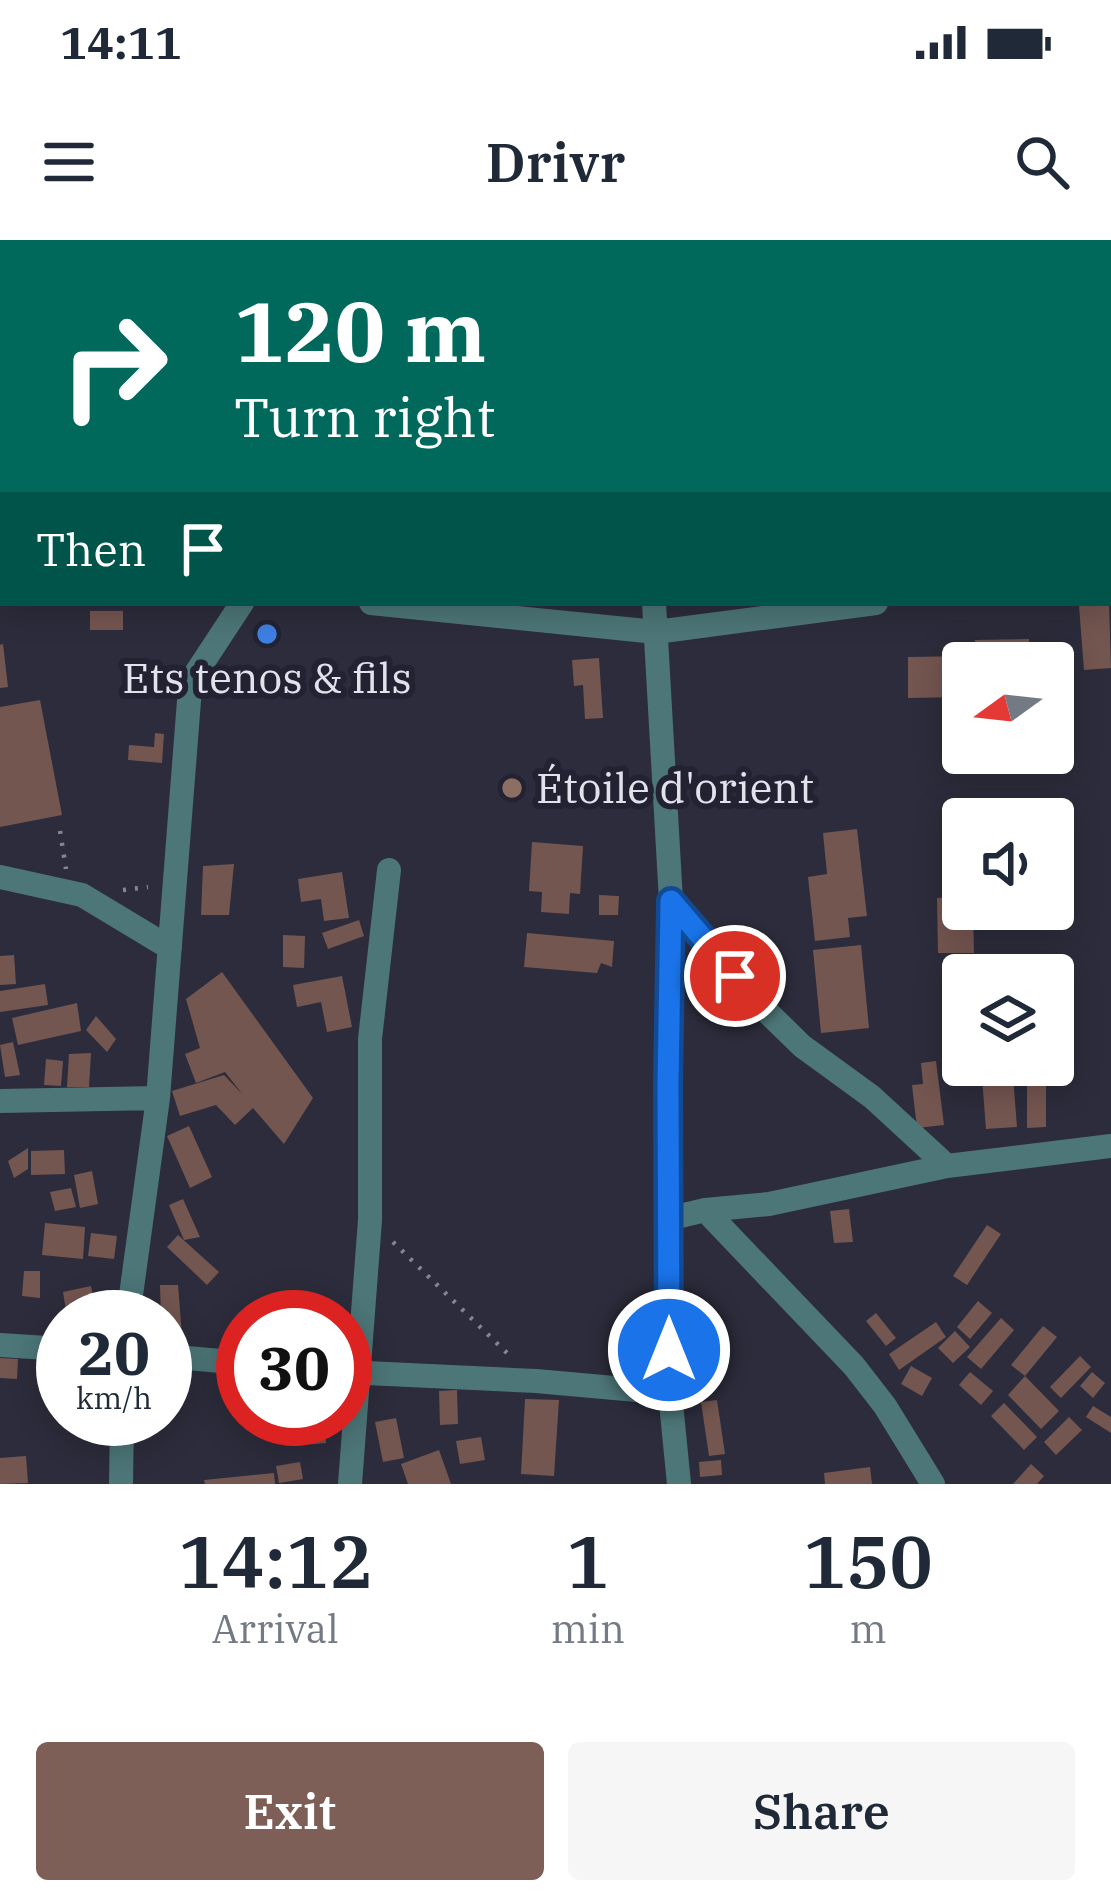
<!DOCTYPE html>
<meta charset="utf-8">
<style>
body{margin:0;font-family:"IBM Plex Serif",serif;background:#f6f6f7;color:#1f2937;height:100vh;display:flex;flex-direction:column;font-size:45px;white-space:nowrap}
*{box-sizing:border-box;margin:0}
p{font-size:39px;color:#747a83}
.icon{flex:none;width:66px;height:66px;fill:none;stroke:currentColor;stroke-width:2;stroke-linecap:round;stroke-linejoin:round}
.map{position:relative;height:1244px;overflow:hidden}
.sheet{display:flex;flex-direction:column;background:#fff;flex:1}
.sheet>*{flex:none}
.banner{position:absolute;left:0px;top:0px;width:1113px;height:366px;box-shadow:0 6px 30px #0003;background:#00695c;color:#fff;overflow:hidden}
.needle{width:78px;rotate:255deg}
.buttons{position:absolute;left:942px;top:402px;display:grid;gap:24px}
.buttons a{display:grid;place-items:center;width:132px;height:132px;border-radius:12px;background:#fff;box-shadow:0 6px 30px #0003;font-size:60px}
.speed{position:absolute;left:36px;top:1050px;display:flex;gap:24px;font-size:60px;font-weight:700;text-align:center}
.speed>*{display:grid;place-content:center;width:156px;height:156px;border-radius:50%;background:#fff;box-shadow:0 6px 30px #0003;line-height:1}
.speed small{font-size:30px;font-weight:400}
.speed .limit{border:18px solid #d22;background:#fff;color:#111}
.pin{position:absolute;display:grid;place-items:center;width:102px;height:102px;color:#fff;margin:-51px;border:6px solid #fff;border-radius:50%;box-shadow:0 3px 12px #0007}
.me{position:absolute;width:132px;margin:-66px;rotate:0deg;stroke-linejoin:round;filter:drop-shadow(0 0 9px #0008)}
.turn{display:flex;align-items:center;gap:42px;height:252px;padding:0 36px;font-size:54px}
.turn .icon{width:156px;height:156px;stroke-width:2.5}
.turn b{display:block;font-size:84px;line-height:102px}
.then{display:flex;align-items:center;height:114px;padding:0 36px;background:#0003;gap:24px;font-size:45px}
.eta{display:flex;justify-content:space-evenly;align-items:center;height:204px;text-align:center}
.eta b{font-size:72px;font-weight:600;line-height:84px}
.primary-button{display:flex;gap:24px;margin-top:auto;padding:24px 36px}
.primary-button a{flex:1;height:138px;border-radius:12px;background:#7e5f58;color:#fff;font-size:48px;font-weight:600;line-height:138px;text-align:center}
.primary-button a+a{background:#f6f6f7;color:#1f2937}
.status{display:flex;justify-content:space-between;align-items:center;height:84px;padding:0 60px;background:#fff;direction:ltr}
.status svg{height:33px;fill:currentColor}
header{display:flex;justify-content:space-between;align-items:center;height:156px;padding:0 36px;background:#fff;font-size:54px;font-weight:600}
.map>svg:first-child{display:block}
.building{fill:#745650}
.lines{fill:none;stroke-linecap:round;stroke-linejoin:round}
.path{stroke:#868693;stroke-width:4.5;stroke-dasharray:3 9;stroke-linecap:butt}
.street{stroke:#4d7678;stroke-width:24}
.route-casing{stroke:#114b97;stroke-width:30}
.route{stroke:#1a73e8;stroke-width:21}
.shop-dot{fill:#3f7fe0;stroke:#222232;stroke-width:4.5}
.education-dot{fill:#8d6e63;stroke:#222232;stroke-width:4.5}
.labels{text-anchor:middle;stroke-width:12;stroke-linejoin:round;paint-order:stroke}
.poi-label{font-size:42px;fill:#e2e2ed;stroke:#222232}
</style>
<div class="status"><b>14:11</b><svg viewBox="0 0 49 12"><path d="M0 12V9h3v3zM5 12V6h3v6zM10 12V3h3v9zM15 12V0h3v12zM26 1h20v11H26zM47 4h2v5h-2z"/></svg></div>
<header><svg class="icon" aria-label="menu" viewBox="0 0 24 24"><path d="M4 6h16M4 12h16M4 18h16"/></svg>Drivr<svg class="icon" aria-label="search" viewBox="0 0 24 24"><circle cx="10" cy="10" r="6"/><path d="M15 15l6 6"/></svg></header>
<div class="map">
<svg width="1111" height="1244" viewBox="0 0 1111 1244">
<rect width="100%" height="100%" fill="#2c2c3c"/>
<path class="building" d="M1109,363L1111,428L1084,430L1079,366Z
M90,371H123V390H90Z
M1029,399V423H975V400Z
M3,404L8,447L0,448V405Z
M970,416V423H963V457L908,458V417Z
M599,418L603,478L585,479L583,445L574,446L572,420Z
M40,460L62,575L0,587V467Z
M155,493L164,494L162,523L128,520L129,505L154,507Z
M1053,495H1058V533H1018V513H1053Z
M857,589L867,676L848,678L850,697L815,701L808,637L827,634L823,593Z
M532,602L583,606L580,654L570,653L569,674L541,672L542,652L529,651Z
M234,624L229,675H201L203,626Z
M342,632L349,678L324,681L321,659L301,662L298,639Z
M599,655L619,656L618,675H599Z
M963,657V669H973L974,713H938L937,658Z
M359,680L364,696L328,709L322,693Z
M527,693L614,701L612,727L601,723L597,733L524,727Z
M283,695L305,696L304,728L283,727Z
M861,705L869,788L821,793L813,710Z
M14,715L16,744L0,745V716Z
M222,732L313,858L284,904L253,868L235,885L216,865L180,876L172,851L224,835L243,855L225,832L196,843L185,814L200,808L186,759Z
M342,736L352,787L327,792L321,762L297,767L293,745Z
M45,744L48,765L0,772V751Z
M77,763L81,791L18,805L12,778Z
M96,776L116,799L107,812L86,790Z
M13,802L20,835L5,837L0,805Z
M91,813L89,847H67L69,814Z
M46,819L63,821L61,846L44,845Z
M936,821L944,885L917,888L912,845L923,844L921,823Z
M1013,836L1017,887L986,889L982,838Z
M1027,845H1046V887L1027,888Z
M189,886L212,937L190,948L167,896Z
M28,908V929L14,938L8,921Z
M64,910L65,934L31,935V911Z
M92,931L98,964L80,968L74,935Z
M71,948L76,967L55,971L50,952Z
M183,959L200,997L184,1000L169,965Z
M849,969L853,1002L834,1003L830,971Z
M45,983L85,987L83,1019L42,1015Z
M987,985L1001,994L967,1045L953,1036Z
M91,993L117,996L114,1019L88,1016Z
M178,995L219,1032L207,1045L167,1007Z
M24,1031H40V1058L22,1056Z
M160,1045H178L182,1095L165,1093V1077H161Z
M91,1046L96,1071L67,1077L63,1052Z
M978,1061L992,1073L970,1099L957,1087Z
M876,1073L896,1098L886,1106L866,1081Z
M1001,1078L1014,1090L981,1129L967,1117Z
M936,1082L946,1097L899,1130L889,1114Z
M1043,1086L1057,1097L1025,1136L1011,1125Z
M955,1091L970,1107L953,1123L938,1108Z
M1080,1116L1091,1127L1061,1158L1050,1147Z
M0,1118L18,1119L17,1139L0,1138Z
M911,1126L932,1138L922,1156L901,1144Z
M970,1132L993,1151L981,1165L959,1145Z
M1092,1132L1105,1143L1093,1158L1080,1146Z
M1025,1136L1059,1171L1041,1189L1008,1155Z
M457,1150L458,1184L440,1185L439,1151Z
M525,1159L559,1160L554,1236L521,1234Z
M717,1160L725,1214L709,1216L701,1162Z
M1004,1163L1037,1197L1024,1210L991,1176Z
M1093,1166L1111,1177V1193L1086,1177Z
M1069,1177L1082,1190L1056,1215L1044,1202Z
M396,1178L404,1218L383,1222L375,1182Z
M289,1179H324L326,1203L291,1206Z
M481,1197L485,1220L460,1224L456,1201Z
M439,1210L451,1244H408L401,1224Z
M26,1216L28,1243L0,1244V1218Z
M721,1220L722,1235L700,1237L699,1222Z
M300,1222L303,1239L279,1243L276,1226Z
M1031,1224L1044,1236L1037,1244H1013Z
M870,1227L872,1244H825L824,1233Z
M274,1233L275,1244H205L204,1240Z"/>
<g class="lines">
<path class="path" d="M60,591L66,629
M123,650L148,647
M393,1002L510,1116"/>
<path class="street" d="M629,0L630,3
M534,3L535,0
M749,3L755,0
M1110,333H1111
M0,334H3
M371,363L656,392L876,363
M654,363L671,661L668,799L670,1153L679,1244
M0,637L82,655L170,708
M671,661L757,762L802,806L872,857L947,926
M0,861L158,858
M705,970L854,1126L885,1166L933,1244
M668,979L705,970L769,964L947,926L1111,906
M128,1077L158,858L190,448L196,433L242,363
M0,1105L63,1109
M165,1116L243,1123
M345,1132L536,1141L670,1153
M121,1244L122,1179
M350,1244L370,980V799L389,630"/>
</g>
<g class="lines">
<g class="route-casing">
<path id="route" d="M669,1110L668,844L671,661L735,736"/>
</g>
<use href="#route" class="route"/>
</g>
<circle class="shop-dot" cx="267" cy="394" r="12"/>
<circle class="education-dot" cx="512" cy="548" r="12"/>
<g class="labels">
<g class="poi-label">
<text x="267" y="453">Ets tenos &amp; fils</text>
<text x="536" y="563" text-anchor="start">Étoile d'orient</text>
</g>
</g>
</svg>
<div class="buttons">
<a><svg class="needle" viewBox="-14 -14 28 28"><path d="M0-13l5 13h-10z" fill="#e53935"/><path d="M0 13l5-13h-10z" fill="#747a83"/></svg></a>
<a><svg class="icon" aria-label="sound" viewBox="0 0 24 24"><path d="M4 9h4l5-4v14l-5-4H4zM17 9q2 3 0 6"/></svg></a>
<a><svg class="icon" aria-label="layers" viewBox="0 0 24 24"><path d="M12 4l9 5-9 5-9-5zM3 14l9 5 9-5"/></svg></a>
</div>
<div class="speed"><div>20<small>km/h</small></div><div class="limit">30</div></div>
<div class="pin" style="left:735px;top:736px;background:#d93025"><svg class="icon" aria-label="arrive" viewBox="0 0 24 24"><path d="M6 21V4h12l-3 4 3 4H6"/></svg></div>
<svg class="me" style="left:669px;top:1110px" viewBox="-20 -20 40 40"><circle r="17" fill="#1a73e8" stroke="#fff" stroke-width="3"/><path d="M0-11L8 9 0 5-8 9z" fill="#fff"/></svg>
<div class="banner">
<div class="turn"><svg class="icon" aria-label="right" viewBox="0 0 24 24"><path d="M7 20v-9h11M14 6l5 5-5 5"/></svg><div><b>120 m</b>Turn right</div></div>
<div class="then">Then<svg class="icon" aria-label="arrive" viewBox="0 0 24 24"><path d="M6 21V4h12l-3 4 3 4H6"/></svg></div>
</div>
</div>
<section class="sheet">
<div class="eta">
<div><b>14:12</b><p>Arrival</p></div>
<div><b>1</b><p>min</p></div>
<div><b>150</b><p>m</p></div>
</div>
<div class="primary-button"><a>Exit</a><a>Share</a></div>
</section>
